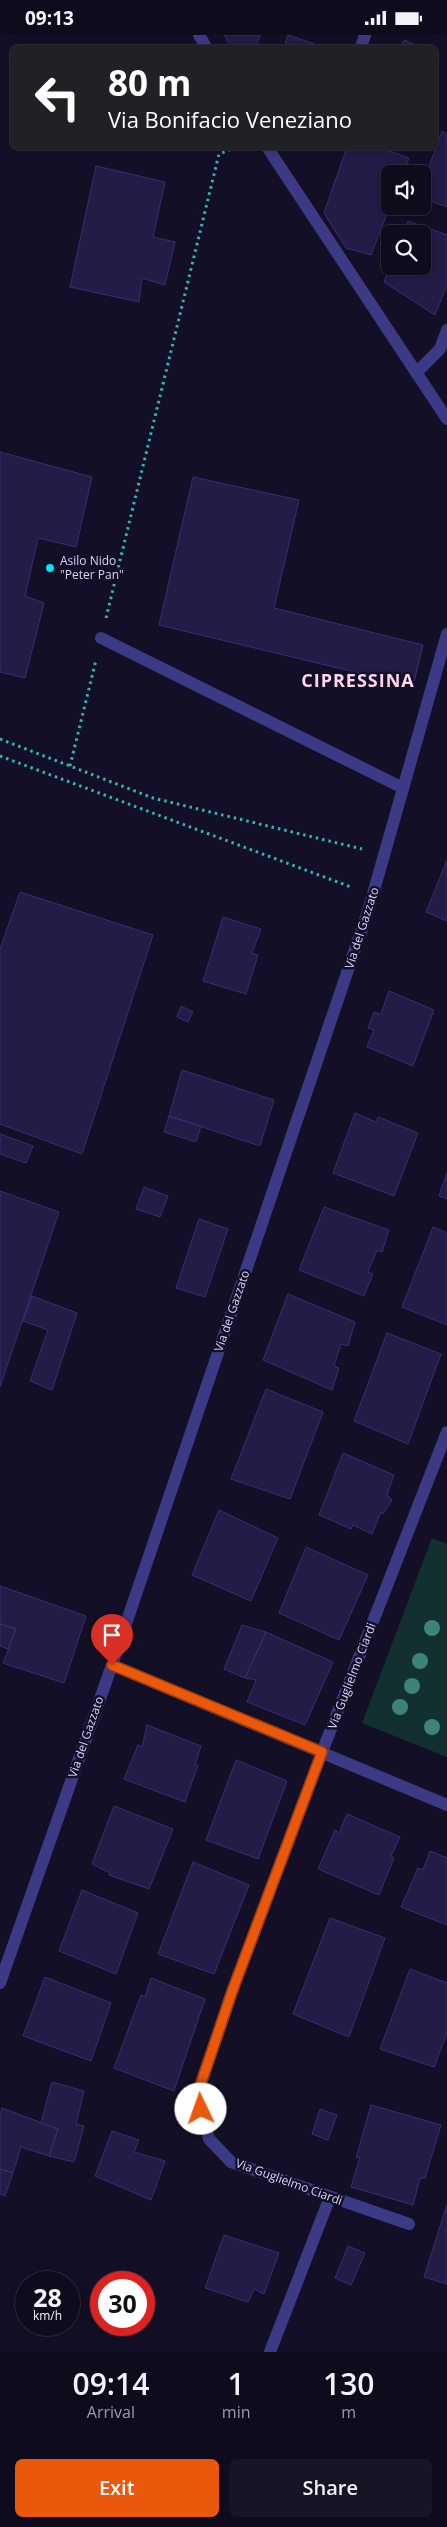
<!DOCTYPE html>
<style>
body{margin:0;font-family:"Open Sans",sans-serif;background:#171425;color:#f1f3f6;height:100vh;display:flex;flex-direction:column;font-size:19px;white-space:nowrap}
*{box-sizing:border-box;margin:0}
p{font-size:16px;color:#9b9ba3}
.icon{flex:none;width:28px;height:28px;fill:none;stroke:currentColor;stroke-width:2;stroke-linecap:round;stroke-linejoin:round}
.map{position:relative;height:2317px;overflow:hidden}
.panel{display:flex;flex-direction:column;background:#0e0b1c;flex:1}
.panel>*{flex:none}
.banner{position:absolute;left:10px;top:10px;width:428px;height:105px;border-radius:8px;box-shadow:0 2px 12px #0003,0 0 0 1px #2e2b3b;background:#202124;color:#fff;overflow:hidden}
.controls{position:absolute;left:381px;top:130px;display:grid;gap:10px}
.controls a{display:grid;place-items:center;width:50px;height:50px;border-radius:8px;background:#0e0b1c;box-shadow:0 2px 12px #0003,0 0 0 1px #2e2b3b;font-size:25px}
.speed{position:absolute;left:15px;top:2236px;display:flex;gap:10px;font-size:25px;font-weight:700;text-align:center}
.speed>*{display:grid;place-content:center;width:65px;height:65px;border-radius:50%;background:#0e0b1c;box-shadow:0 2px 12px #0003,0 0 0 1px #2e2b3b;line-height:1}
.speed small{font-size:12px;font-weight:400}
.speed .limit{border:8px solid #d22;background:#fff;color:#111}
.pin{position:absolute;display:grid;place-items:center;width:42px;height:42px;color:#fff;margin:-51px -21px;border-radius:50% 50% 50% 0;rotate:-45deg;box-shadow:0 0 5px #0007}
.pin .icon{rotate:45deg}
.me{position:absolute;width:55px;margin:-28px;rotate:357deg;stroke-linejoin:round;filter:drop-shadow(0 0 4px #0008)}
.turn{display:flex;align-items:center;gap:18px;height:105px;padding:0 15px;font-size:22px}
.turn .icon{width:65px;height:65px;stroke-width:2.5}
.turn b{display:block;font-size:35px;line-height:42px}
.eta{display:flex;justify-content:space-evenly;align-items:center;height:85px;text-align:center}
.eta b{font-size:30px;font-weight:600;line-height:35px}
.primary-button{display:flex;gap:10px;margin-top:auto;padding:10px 15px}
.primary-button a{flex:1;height:58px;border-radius:8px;background:#ea580c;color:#fff;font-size:20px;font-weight:600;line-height:58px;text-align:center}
.primary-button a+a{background:#171425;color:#f1f3f6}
.status{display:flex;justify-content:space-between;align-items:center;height:35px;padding:0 25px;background:#0e0b1c;direction:ltr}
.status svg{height:14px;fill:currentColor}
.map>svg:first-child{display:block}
.green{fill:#12302f}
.building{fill:#241b47;stroke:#3b2d73}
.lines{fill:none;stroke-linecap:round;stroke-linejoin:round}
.path{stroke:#2fb8b0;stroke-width:3;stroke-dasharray:2.5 4;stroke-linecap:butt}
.service{stroke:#3d3a85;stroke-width:12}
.minor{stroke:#3d3a85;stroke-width:12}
.tree{fill:#3d827b}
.route-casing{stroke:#983908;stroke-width:12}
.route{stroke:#ea580c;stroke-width:9}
.poi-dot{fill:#00e5ff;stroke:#130f26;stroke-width:2}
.labels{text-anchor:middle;stroke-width:5;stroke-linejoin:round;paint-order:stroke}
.poi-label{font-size:12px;fill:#d9d4ff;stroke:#130f26;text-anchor:start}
.street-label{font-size:12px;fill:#d9d4ff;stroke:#130f26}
.district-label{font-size:18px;font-weight:bold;letter-spacing:1px;fill:#ffd6f0;stroke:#130f26}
</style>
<div class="status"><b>09:13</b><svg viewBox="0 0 49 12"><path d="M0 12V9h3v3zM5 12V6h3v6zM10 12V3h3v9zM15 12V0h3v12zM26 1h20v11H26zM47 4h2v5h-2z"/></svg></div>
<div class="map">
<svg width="447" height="2317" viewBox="0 0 447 2317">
<rect width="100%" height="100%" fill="#130f26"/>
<path class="green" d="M432,1503L447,1509V1722L362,1688Z"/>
<path class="building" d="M224,0H260L256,12H231Z
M288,0L323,12H284Z
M404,5L420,12H401Z
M442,96L447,98V172L422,163V151Z
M347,112H378L409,123L403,139H390V171L371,220L346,213L324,178Z
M96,131L165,147L153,202L175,207L165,250L142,243L139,267L70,252Z
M408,186L447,200V250L435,280L384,247L390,231H422V199H403Z
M0,417L92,442L76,512L38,503L25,561L44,568L25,643L0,637Z
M193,442L299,465L274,573L423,610L413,651L159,590Z
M447,825V886L426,877Z
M20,857L153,900L82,1119L0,1089V914Z
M223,882L261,894L252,918L258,920L246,959L203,946Z
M389,956L434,975L413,1031L367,1012L374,995L368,993L374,977L381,979Z
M181,971L193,977L188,987L177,982Z
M182,1035L274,1065L260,1111L169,1081Z
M355,1078L376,1087L378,1082L418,1098L394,1161L333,1138Z
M169,1081L201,1091L196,1107L164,1097Z
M0,1099L33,1111L26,1128L0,1119Z
M447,1137V1164L439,1161Z
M144,1152L168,1161L160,1182L136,1174Z
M0,1156L59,1177L0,1352Z
M324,1172L389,1195L382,1217L377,1215L368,1237L373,1239L364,1261L299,1235Z
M199,1184L228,1194L205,1262L176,1253Z
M433,1192L447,1198V1290L402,1272Z
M288,1259L355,1287L348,1311L341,1309L334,1331L339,1333L332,1355L263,1325Z
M32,1261L77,1278L52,1355L30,1346L48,1295L23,1286Z
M387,1298L441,1319L408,1409L354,1386Z
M266,1354L323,1377L290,1464L231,1444Z
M343,1418L394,1440L387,1460L392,1465L383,1479L381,1477L372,1499L353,1490L351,1494L319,1480Z
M219,1475L278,1503L251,1566L192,1540Z
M306,1512L368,1540L339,1605L279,1578Z
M0,1551L86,1581L64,1648L3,1628L16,1594L0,1589Z
M0,1589L16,1594L8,1614L0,1611Z
M242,1590L266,1597L245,1643L224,1634Z
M266,1597L333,1627L305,1690L247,1667L256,1645L245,1643Z
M147,1690L201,1711L195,1730H198L185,1767L124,1744L138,1710L142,1712Z
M236,1725L287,1746L258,1824L206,1805Z
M114,1771L173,1794L149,1854L109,1840L110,1838L92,1829Z
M347,1779L400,1802L391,1821L394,1823L379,1860L318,1834L335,1795L339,1798Z
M430,1816L447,1823V1890L401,1872L418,1833L423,1835Z
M193,1827L249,1850L214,1939L158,1919Z
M82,1855L138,1878L116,1939L59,1916Z
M330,1883L385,1903L349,2002L293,1979Z
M410,1934L447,1948V1998L434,2032L380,2014Z
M45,1942L111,1968L91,2026L23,2001Z
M151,1943L205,1964L174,2056L114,2033L141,1960L145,1962Z
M52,2047L84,2056L76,2089L84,2091L74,2127L49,2121L58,2094L41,2088Z
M371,2070L441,2090L425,2143H420L413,2170L351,2152L360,2122L356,2123Z
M2,2073L58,2094L49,2121L21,2112L13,2138L0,2134V2080Z
M320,2074L337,2080L328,2105L312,2099Z
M112,2096L139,2105L134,2117L165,2126L151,2165L95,2141Z
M0,2134L13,2138L5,2161L0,2159Z
M447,2169V2249L424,2242Z
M224,2200L279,2218L264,2259L254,2254L248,2267L205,2253Z
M348,2211L365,2218L351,2250L335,2243Z"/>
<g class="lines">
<path class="path" d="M106,583L219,119L237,112
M0,704L153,763L362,814
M0,721L351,852
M70,731L96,625"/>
<path class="service" d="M101,603L403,753"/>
<path class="minor" d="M199,0L206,12
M361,12L365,0
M267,112L447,384
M416,338L440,314L447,295
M112,1630L447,1770
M0,1948L112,1630L369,873L447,599
M409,2189L231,2127L209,2104L197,2060L233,1954L322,1717L447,1397
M270,2317L330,2162"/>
</g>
<g class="tree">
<circle cx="432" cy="1593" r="8"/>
<circle cx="420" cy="1626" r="8"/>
<circle cx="412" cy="1651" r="8"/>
<circle cx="400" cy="1672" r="8"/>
<circle cx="432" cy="1692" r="8"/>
</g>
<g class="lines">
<g class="route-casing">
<path id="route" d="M112,1630L322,1717L233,1954L197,2060L201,2074"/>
</g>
<use href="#route" class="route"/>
</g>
<circle class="poi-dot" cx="50" cy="533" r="5"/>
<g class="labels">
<g class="poi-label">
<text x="60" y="530">Asilo Nido<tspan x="60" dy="14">"Peter Pan"</tspan></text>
</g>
<g class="street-label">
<text transform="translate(362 893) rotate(-72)" y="4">Via del Gazzato</text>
<text transform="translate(232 1276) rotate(-71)" y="4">Via del Gazzato</text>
<text transform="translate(352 1641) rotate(-69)" y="4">Via Guglielmo Ciardi</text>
<text transform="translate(86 1702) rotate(-71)" y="4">Via del Gazzato</text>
<text transform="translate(289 2147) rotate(20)" y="4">Via Guglielmo Ciardi</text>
</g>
<g class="district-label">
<text x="358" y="652">CIPRESSINA</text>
</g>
</g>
</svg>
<div class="controls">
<a><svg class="icon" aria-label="sound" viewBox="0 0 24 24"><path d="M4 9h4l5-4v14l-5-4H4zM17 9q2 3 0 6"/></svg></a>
<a><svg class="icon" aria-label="search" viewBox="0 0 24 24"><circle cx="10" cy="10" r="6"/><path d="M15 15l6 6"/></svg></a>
</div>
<div class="speed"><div>28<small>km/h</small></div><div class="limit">30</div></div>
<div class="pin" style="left:112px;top:1630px;background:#d93025"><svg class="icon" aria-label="arrive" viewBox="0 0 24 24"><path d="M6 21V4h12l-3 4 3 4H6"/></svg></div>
<svg class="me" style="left:201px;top:2074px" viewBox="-20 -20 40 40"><circle r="19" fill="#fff"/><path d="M0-13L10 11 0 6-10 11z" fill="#ea580c"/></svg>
<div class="banner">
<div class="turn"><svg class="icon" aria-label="left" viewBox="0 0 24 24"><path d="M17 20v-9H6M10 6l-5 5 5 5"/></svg><div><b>80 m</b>Via Bonifacio Veneziano</div></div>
</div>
</div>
<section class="panel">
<div class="eta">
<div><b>09:14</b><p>Arrival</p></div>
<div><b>1</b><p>min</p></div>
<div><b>130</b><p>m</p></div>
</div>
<div class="primary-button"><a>Exit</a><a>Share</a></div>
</section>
